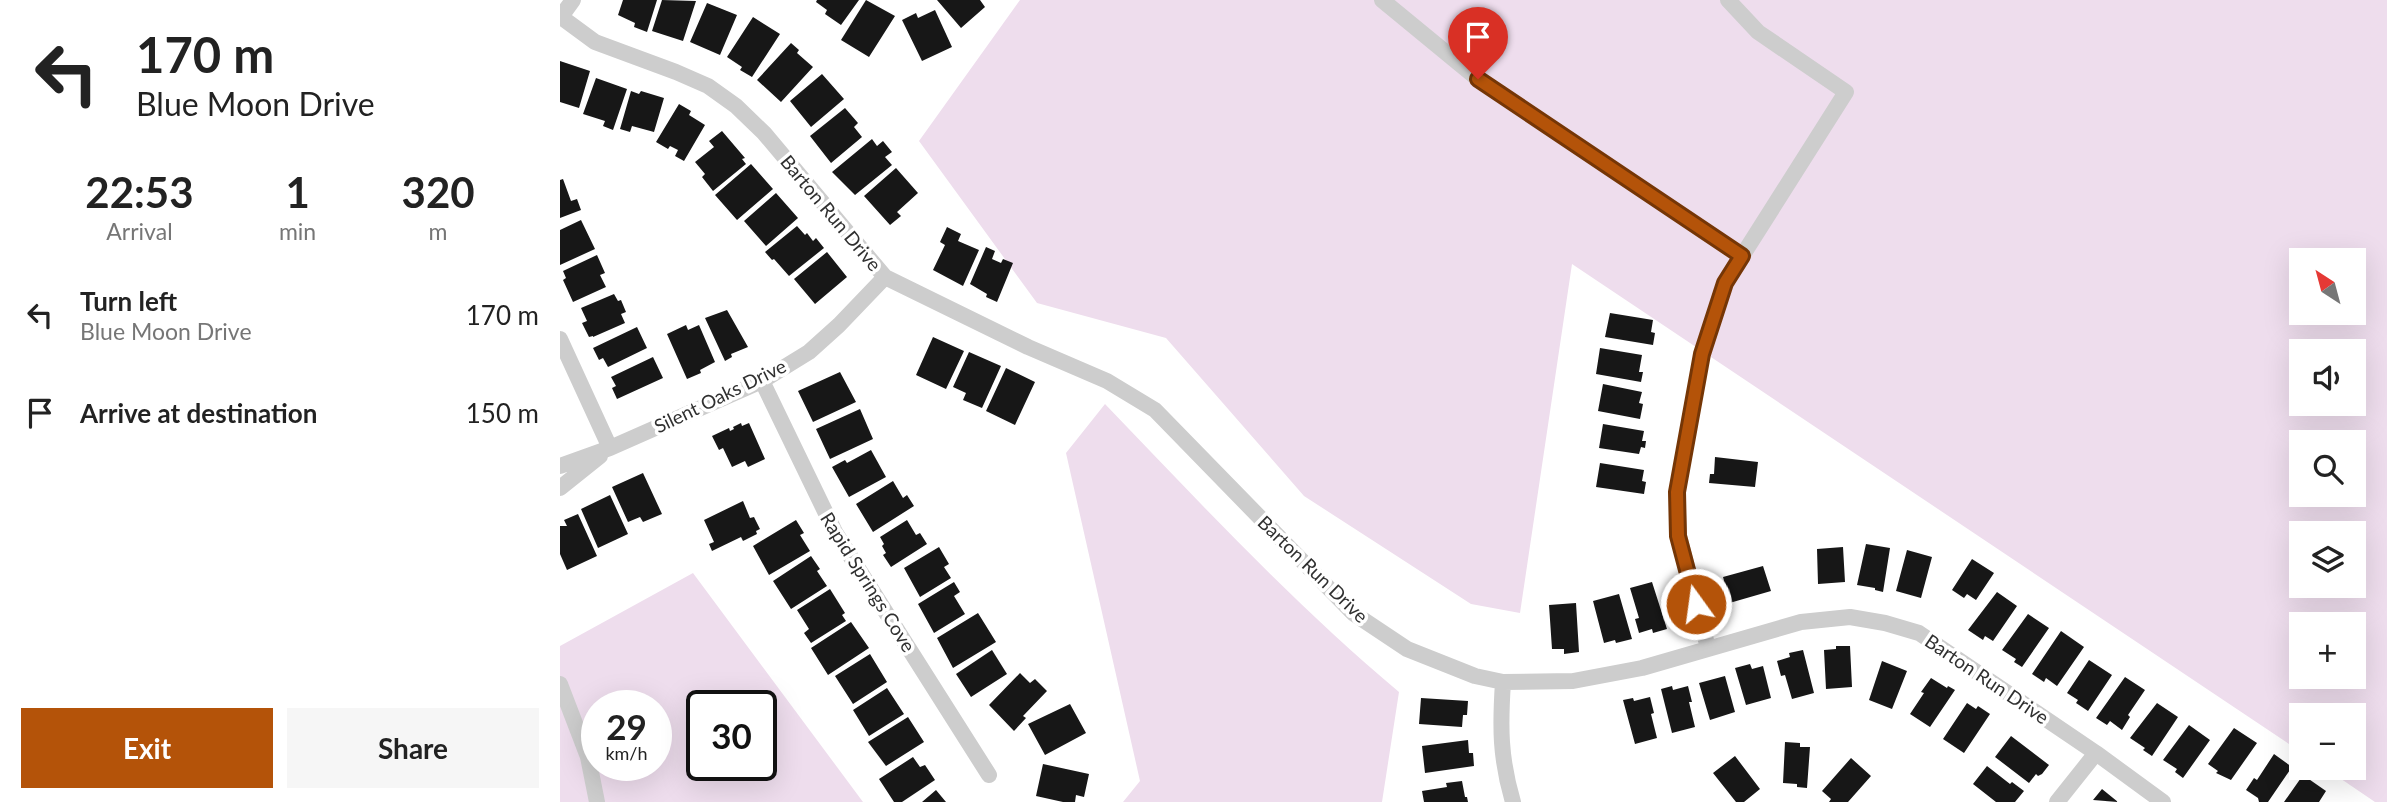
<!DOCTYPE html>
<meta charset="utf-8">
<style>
body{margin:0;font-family:Lato,sans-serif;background:#f6f6f6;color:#222;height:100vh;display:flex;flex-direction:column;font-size:26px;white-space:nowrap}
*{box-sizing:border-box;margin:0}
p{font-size:23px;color:#767676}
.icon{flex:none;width:38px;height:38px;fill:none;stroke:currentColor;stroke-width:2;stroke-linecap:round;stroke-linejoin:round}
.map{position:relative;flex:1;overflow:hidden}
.panel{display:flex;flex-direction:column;background:#fff;width:560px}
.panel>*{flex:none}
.banner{background:#fff;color:#222;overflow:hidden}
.needle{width:46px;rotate:324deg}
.tools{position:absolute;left:1729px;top:248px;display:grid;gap:14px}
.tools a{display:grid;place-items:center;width:77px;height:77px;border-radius:0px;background:#fff;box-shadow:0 7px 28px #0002;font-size:35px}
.speed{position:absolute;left:21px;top:690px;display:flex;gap:14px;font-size:35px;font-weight:700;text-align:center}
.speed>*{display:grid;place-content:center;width:91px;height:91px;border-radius:50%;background:#fff;box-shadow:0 7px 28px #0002;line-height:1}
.speed small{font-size:18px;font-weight:400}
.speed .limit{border:4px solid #111;border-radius:10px;background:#fff;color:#111}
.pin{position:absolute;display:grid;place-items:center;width:60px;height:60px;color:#fff;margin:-72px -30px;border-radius:50% 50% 50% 0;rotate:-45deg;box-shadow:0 0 7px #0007}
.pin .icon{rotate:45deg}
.me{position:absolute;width:77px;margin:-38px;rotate:346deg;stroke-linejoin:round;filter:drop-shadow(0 0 5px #0008)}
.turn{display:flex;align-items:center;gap:24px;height:147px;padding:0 21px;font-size:32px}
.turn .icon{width:91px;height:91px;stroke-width:2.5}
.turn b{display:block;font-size:49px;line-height:60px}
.eta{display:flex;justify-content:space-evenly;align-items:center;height:119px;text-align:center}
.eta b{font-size:42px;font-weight:700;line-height:49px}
.cta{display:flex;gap:14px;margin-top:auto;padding:14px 21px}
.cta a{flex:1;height:80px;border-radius:0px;background:#b45309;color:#fff;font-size:28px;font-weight:700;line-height:80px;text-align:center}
.cta a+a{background:#f6f6f6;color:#222}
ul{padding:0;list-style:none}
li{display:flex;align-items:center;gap:21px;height:98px;padding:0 21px}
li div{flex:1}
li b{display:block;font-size:26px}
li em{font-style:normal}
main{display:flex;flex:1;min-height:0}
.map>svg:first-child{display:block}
.green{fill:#eedded;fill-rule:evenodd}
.building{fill:#171717}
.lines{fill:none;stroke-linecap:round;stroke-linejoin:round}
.minor{stroke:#cdcdcd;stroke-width:16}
.route-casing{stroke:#753606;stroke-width:18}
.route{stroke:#b45309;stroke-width:12}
.labels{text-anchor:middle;stroke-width:7;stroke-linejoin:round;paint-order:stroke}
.street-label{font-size:19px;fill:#303030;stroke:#fff}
</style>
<main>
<section class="panel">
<div class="banner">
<div class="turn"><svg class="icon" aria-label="left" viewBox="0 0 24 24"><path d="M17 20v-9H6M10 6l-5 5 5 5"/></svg><div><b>170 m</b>Blue Moon Drive</div></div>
</div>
<div class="eta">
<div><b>22:53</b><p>Arrival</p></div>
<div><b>1</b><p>min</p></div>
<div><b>320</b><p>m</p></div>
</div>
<ul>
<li><svg class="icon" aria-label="left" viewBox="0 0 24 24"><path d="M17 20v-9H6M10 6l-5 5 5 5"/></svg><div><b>Turn left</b><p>Blue Moon Drive</p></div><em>170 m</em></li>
<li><svg class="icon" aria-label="arrive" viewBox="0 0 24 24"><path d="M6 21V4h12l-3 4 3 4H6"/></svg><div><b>Arrive at destination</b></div><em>150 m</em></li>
</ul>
<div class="cta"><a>Exit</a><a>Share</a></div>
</section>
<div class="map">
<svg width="1827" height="802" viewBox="0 0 1827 802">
<rect width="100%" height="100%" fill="#fff"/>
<path class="green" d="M460,0H1827V802H1815L1765,768H1794V716H1741V752L1012,264L960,613L911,604L744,496L606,338L477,303L359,141ZM1741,261H1794V313H1741ZM1741,352H1794V404H1741ZM1741,443H1794V495H1741ZM1741,534H1794V586H1741ZM1741,625H1794V677H1741Z
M545,404C640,503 734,604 839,692L822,802H563L580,781L506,453Z
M133,573L303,802H0V646ZM37,705H96V765H37ZM142,705H201V765H142Z"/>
<path class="building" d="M63,0H97L87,32L74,27L75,23L58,15Z
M102,0L136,1L123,41L92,31Z
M257,0H299L281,25L265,14L267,10L256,2Z
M306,0L335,16L309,57L281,40Z
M377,0H420L425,7L401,28Z
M147,3L177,15L160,55L130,42Z
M375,10L392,47L362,61L342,20L356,13L358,18Z
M193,17L220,34L192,77L180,70L182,67L167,57Z
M231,43L239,50L237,53L253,67L221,102L197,80Z
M0,61L30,71L19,108L0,102Z
M262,74L284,99L251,127L230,101Z
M36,78L67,89L53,130L43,126L45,121L23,114Z
M71,91L79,94L81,91L104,98L94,132L72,126L70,132L60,129Z
M119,104L131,111L129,115L145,125L124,161L115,156L118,150L110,146L108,149L96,142Z
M285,108L298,123L294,127L302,137L271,163L250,136Z
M162,131L185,158L182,159L186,164L153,191L142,177L145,174L135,162L154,147L149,141Z
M312,139L317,146L323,141L332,152L325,157L332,165L295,195L272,172Z
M191,164L213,189L177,220L155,195Z
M336,168L358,193L337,212L341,216L330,225L304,196Z
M3,179L11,201L17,199L21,210L0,218V180Z
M216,193L238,218L206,246L184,221Z
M21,220L35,249L0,265V230Z
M237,226L245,235L247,233L253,241L256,238L264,248L229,276L214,259L212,260L205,252Z
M387,227L401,234L398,241L419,250L403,286L373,270L385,245L380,242Z
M426,247L435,251L432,259L441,263L443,259L453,263L437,302L426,297L427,294L410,284Z
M267,252L287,277L255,304L234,279Z
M37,255L45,273L40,275L46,287L13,302L3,280L6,278L3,271Z
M54,294L58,301L61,300L66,312L61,314L65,323L33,337V336L29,337L22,323L27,321L21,308Z
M167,310L188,347L171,354L172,357L165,361L145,318Z
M1050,313L1093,320L1091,332L1095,333L1093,345L1045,337Z
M126,325L128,330L139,325L155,362L140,370L141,373L127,379L107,334Z
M77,327L87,348L48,367L43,358L39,360L33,348Z
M373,337L404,351L386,389L356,375Z
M1040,348L1082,355L1079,372H1083L1081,382L1036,374Z
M409,352L441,366L422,408L403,400L406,393L393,387Z
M93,357L103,378L57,399L52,388L56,386L51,377Z
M446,368L475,382L455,425L426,411Z
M280,372L296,402L253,422L238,391Z
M1043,384L1082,392L1079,403L1083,404L1080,419L1038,411Z
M300,409L313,439L270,459L256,429Z
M181,423L182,426L189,423L205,459L188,467L185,461L172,467L163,448L159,450L152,436L169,428L170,431L174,429L173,427Z
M1043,424L1084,431L1082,441H1086L1085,448L1081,447L1079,454L1039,448Z
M311,450L326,477L289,497L272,467L285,460L287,463Z
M1155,457L1198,462L1195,487L1149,483L1150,474H1154Z
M1040,463L1084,470L1082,481L1086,482L1084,494L1036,487Z
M83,473L102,514L83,522L80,517L68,522L52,487Z
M333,481L343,498L347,495L354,506L313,532L296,504Z
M50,495L68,534L38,548L21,509Z
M183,501L190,518L194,517L200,529L196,531L197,534L183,541L181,537L152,551L149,544L154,542L144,520Z
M18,514L37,556L7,570L0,554V526H7L4,520Z
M236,520L244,533L240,535L250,551L209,575L193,546Z
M347,520L356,535L360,533L367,544L331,567L323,555L326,553L322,546L324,544L320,537Z
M1306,544L1330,548L1323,592L1315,590V588L1297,585Z
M379,547L389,564L384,567L391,578L360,597L344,568Z
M1283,547L1285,582L1258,584L1257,549Z
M1347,550L1372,557L1361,598L1336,591Z
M251,556L260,569L257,571L267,586L231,609L213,581Z
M1412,559L1434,573L1416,600L1407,594L1404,598L1392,590Z
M1203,566L1211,591L1166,604L1162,589L1166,588L1163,577Z
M394,582L400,592L394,596L405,614L374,633L358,604Z
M1092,582L1107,629L1093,633L1092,629L1079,633L1075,619L1079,618L1070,588Z
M270,589L285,613L282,615L286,621L251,643L244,633L249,629L237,610Z
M1437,592L1457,606L1433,641L1425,636L1423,640L1408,630Z
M1059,594L1072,639L1056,643L1055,640L1044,643L1033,601Z
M1016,603L1019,652L1004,654V649H992L989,605Z
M418,613L436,642L393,668L377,638Z
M1468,614L1489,628L1462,667L1454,662L1456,659L1442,650Z
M291,622L309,648L268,675L251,648Z
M1501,631L1524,647L1497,686L1486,678L1484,682L1472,674Z
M1276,646H1290L1292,687L1266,689L1264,650L1276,649Z
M432,650L447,674L411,697L396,674Z
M1243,650L1254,693L1232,699L1225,675L1221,676L1217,661L1230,657L1229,653Z
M310,654L327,682L293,704L275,676Z
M1529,660L1552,675L1528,711L1516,703L1518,700L1507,693Z
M1322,661L1347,671L1332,709L1309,700Z
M1190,664L1192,669L1203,666L1211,698L1186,705L1175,668Z
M460,673L470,683L475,679L487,691L463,716L466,718L454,731L429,705Z
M1165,676L1175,712L1150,720L1139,683Z
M1565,677L1585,690L1568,715L1570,717L1562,730L1550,721L1547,725L1536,718Z
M1371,678L1387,688L1388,686L1395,690L1370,727L1350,714L1364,693L1361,692Z
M1112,686L1113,690L1128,686L1132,702H1129L1135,727L1112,733L1101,689Z
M327,688L344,714L309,736L293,710Z
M1090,697L1094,713L1091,714L1097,738L1075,744L1063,700L1073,698L1074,701Z
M861,698L908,701L907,715H903L902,727L859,724Z
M1407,703L1416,709L1418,706L1430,714L1404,753L1383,739Z
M1597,703L1618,717L1592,756L1583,750L1585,748L1570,738Z
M510,704L526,733L485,755L468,724Z
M348,717L364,742L326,766L308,742Z
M1629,725L1650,740L1623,778L1615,772L1617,769L1603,760Z
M1674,728L1697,743L1671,780L1656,773L1658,771L1648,764Z
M1451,736L1489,765L1482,774L1478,776L1476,774L1469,783L1435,757Z
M908,740L909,753H913L914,766L865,773L862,746Z
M1225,742L1240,743V747H1250L1247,788L1237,787V784L1223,783Z
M1714,754L1732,767L1708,802H1699L1698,798L1686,790L1694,778L1697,780Z
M1175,756L1200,789L1184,802H1176L1153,773Z
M353,757L360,767L365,765L375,780L342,802H334L319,779Z
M1291,758L1311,776L1288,802H1269L1271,799L1262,791Z
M483,764L529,774L524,797L516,795L515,802H503L476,796Z
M1427,766L1450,784L1452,782L1464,791L1455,802H1436L1413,784Z
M1743,775L1766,791L1759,802H1724Z
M902,781L905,797H907L908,802H864L862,791L887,787L886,783Z
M1542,789L1558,802L1533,800Z
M376,790L386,802H362Z"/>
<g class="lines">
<path class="minor" d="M822,0L918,79L1182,256
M1,17L35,42L116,72L148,86L176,106L204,133L325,277L468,347L547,381L595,410L793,613L847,649L915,676L943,682L1013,681L1082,668L1241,622L1290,617L1325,623L1359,633L1536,753L1603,802
M0,18L13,0
M0,339L50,448
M202,381L275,532L429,775
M0,466L50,448L202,381L249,352L279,325L325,277
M0,488L40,456
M1148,648L1119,536L1117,492L1142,354L1165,283L1286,92L1198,32L1168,0
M943,682C940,727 940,758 953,802
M0,684L28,757L37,802
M1497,802L1536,753"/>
</g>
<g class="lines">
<g class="route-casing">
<path id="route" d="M918,79L1182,256L1165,283L1142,354L1117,492L1118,536L1136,604"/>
</g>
<use href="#route" class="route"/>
</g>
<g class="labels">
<g class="street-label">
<text transform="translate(271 213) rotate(50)" y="7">Barton Run Drive</text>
<text transform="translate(160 396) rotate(-26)" y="7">Silent Oaks Drive</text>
<text transform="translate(753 569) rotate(44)" y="7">Barton Run Drive</text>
<text transform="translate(308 582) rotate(58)" y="7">Rapid Springs Cove</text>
<text transform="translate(1427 679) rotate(34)" y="7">Barton Run Drive</text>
</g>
</g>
</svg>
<div class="tools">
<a><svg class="needle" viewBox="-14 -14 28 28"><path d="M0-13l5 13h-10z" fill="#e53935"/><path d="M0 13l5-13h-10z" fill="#767676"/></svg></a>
<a><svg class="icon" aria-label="sound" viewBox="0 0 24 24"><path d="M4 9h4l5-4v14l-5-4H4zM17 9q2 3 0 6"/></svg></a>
<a><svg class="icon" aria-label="search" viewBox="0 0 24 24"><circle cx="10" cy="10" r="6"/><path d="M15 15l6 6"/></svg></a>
<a><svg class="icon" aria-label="layers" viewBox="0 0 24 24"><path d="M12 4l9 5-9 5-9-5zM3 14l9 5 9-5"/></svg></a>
<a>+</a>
<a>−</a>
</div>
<div class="speed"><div>29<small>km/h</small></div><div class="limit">30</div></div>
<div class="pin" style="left:918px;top:79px;background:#d93025"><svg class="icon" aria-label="arrive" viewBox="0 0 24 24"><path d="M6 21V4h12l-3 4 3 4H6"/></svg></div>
<svg class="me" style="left:1136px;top:604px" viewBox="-20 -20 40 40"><circle r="17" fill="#b45309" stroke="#fff" stroke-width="3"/><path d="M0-11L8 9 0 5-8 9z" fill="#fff"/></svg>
</div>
</main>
